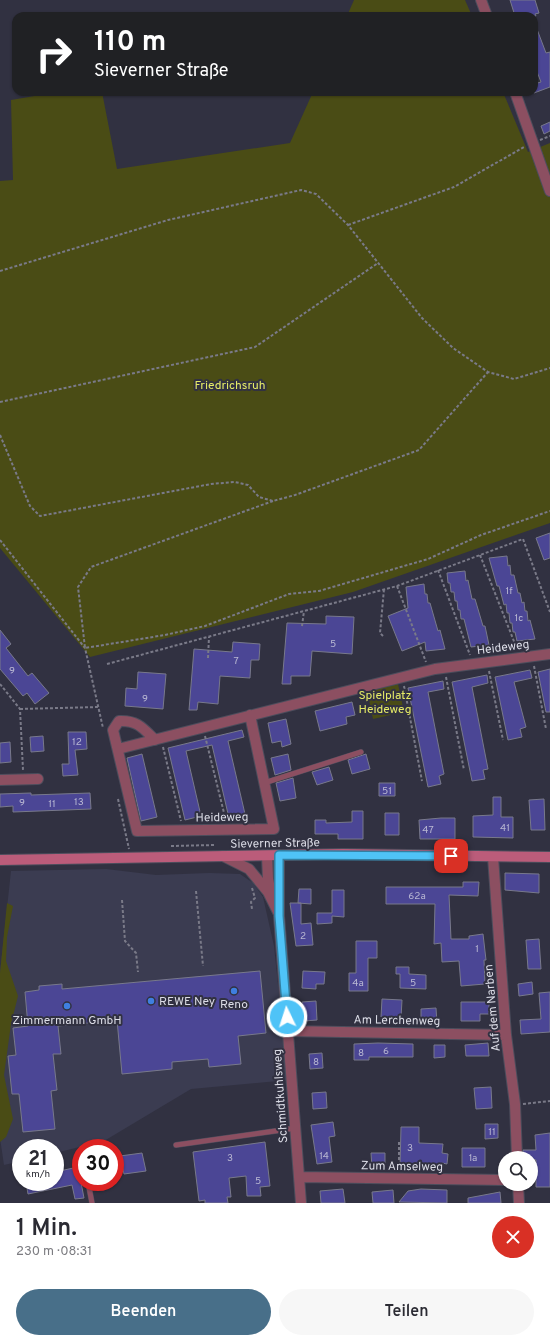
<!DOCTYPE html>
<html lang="de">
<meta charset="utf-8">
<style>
body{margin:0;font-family:Overpass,sans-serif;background:#f7f7f7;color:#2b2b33;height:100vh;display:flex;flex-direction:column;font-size:15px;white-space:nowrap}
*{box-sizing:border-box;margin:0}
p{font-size:13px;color:#7c7c81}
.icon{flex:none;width:22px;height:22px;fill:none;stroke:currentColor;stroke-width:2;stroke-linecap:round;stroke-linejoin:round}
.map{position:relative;height:1203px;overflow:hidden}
.details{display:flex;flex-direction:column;background:#fff;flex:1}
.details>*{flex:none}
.hud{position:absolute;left:12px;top:12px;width:526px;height:84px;border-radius:12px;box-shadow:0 1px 3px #0004;background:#202124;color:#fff;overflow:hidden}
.controls{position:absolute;left:498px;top:1151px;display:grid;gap:8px}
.controls a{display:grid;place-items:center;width:40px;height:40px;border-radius:50%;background:#fff;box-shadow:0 1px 3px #0004;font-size:20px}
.speed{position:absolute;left:12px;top:1139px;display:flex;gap:8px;font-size:20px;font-weight:700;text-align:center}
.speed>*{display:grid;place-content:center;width:52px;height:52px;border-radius:50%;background:#fff;box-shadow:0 1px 3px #0004;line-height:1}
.speed small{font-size:10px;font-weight:400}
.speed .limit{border:6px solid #d22;background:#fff;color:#111}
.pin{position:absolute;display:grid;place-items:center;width:34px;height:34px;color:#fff;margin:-17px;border-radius:8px;box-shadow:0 2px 6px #0006}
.me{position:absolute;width:44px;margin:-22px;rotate:356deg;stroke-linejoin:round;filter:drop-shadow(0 0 3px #0008)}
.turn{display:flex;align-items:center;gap:14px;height:84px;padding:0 16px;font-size:18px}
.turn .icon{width:52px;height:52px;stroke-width:2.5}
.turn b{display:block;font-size:28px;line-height:34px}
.round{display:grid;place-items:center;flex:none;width:42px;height:42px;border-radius:21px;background:#f7f7f7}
.headline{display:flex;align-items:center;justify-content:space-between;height:68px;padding:0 16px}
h1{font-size:24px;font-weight:600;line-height:30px}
.button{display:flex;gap:8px;margin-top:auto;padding:8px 16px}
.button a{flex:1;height:46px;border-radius:24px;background:#486f89;color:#fff;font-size:16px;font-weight:600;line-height:46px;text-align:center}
.button a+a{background:#f7f7f7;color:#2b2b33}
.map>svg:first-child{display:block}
.built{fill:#3b3c51}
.green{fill:#4a4c15}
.building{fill:#4b4695;stroke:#78798b}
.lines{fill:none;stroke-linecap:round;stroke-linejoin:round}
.service-casing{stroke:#4c4d5c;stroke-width:6}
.minor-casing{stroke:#4c4d5c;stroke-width:12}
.secondary-casing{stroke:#4c4d5c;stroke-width:12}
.path{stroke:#7a7a88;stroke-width:2;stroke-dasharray:3 2;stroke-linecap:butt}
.service{stroke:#8c4f61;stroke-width:5}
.minor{stroke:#8c4f61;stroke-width:10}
.secondary{stroke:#bb5c7a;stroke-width:10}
.route-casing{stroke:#337fa1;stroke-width:10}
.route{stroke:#4fc3f7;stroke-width:7}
.shop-dot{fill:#3f7fe0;stroke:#313141;stroke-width:1.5}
.labels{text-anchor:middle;stroke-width:4;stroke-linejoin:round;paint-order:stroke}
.number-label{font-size:10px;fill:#b8b7d2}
.park-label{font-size:12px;fill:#e5eb66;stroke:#313141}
.street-label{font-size:12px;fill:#dcdde7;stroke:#313141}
.poi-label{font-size:12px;fill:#dcdde7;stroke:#313141}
</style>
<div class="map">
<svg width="550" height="1203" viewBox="0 0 550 1203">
<rect width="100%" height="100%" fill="#313141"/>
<path class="built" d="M106,869L156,875L209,873L240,874L253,883L263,897L274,946L288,1080L191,1089L104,1141L55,1153V1148H21V1161L4,1165L0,1138V973L11,871Z"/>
<path class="green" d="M354,0H465L472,16H347Z
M58,92H102L117,169L290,143L313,92H503L528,152L550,143V523L353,592L90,657L0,548V181L13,180L11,100Z
M398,684L404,712L373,719L367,691Z
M7,903L13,906L7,937L6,961L18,996L11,1024L4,1075L13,1119L6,1137L0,1142V973Z"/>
<path class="building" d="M510,0H535L539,13L535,14L536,16H515Z
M535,24L546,53L550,52V87L534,93V84L541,82L534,64Z
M550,122V131L544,134L541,126Z
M550,533V558L544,560L536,538Z
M507,556L508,566L510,565L511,575H514L518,593H520L522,603L524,602L525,611H527L528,621L530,620L535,639L517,641L515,632H513L512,623H510L509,613H507L506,604L504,605L499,586H497L489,558Z
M465,571L466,581L468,580L472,599H475L483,626H485L489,645L471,647L464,619H461L460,610H458L457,601H455L454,592H451L450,583H448L447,573Z
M424,584L425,594H427L428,603H430L438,631L440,630L445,649L426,651L425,642L402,651L388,616L408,608L406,587Z
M326,616L354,617L352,654L312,651L310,676H291V684H282L287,623L326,624Z
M0,630L11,644L6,648L28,676L32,673L49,693L35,704L27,693L23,696L0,669Z
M233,642L260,644L259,660H251L250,678L220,676L218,704L198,702L197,710H189L194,649L232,652Z
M550,669V712H546L538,672Z
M530,670L532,678L514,682L526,727L520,729L522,737L508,740L495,677Z
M138,672L166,674L163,709L125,706L126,688L137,689Z
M487,675L488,683L472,687L488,769L483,770L485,779L472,781L452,682Z
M443,681L444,689L428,692L444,774L439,776L441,784L428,787L408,688Z
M352,702L355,715L346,717L347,724L320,731L315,711Z
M286,719L291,744L282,747L281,741L272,743L268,723Z
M242,730L244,737L228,741L245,814L229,818L212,745L186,751L201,816L185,820L168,748Z
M68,732H86L87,749L75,750L78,775L63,776L62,764H69Z
M43,736L44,751L31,752L30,737Z
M10,742L11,762L0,763V743Z
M142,754L157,817L141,821L127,758Z
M288,754L291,770L275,775L271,758Z
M366,754L370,769L352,774L348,760Z
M329,767L333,780L317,785L312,772Z
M293,778L296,798L280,801L276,783Z
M379,783H395V796H379Z
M31,793V795L90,793L91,809L13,812V806L0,807V794Z
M493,797H501V817H513V838L473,837V816L493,815Z
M544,799L545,830H531L529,800Z
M352,811H363V839H338V834H315V820H326V823L352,822Z
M385,813H399V835H385Z
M441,818H455V839H420L419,820Z
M505,873L539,874V893L505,890Z
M463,882H479L478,896L449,895L451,939H469V936L483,934L486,960H484L485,984L461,986L459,961L442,962L441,943L434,944L435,904H386V887H463Z
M299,889H311V904L298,903Z
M332,890H344V917L332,916V923L317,924V913H332Z
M290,903H301V924L311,923L313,945L296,946Z
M539,939L541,969H528L526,940Z
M356,941H377V958H368V991H349V973H356Z
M396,967H409V974L426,975V989L400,988V974H396Z
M260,971L266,1033L238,1036L241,1064L209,1067L208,1059L172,1062V1069L122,1074L117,1020L58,1026L61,1054H53L57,1090L51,1091L55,1129L23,1132L19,1094H12L8,1056L16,1055L13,1028L28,1026L25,992L39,990V986L62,984V989Z
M303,971L325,972L324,984H316V989L302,988Z
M532,982L533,994L519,996L518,984Z
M550,992V1032L521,1034L520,1020L541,1019L539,993Z
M382,999L402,1000L401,1018L381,1017Z
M316,1001L317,1020L304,1021L302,1002Z
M461,1002H489V1014H480V1021H461Z
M436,1008L437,1023L421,1024V1009Z
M378,1043L413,1044V1057H369V1060H354V1044Z
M488,1043L489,1056H466L465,1045Z
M434,1045H445V1057L434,1058Z
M322,1053L323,1068L310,1069L309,1054Z
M491,1087L492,1108L476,1109L474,1088Z
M326,1092L327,1108L313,1109L312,1093Z
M333,1122L335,1136L329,1137L332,1162L317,1164L311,1125Z
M485,1124H498V1138L485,1139Z
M401,1127H419V1143L443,1144L442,1153L448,1154L447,1164L442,1163V1168L400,1167Z
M550,1133V1187H536V1160L523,1158V1150H536L535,1135Z
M265,1142L270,1186L260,1187L261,1196H247L246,1176L229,1178L231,1197H227L228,1203H205V1200L199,1201L193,1152Z
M462,1148H485V1167H462Z
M142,1153L146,1171L124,1174L120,1156Z
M371,1153H385V1168H372Z
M78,1167L84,1198L75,1199L72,1185L28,1194L26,1182H55V1172Z
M343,1189L345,1203H321L320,1191Z
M421,1189L447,1190V1203L399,1202L408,1191Z
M393,1190L394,1203H373L372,1192Z
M500,1192L501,1203H468V1198Z"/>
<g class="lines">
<g class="service-casing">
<path id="service" d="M264,783L361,752
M176,1145L296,1128
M88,1182L92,1203"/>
</g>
<g class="minor-casing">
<path id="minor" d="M481,0L487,16
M515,92L550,191
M155,740C143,728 137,720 119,721L113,730L137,831L274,829L250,715
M118,749L435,669L550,654
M0,780L38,779
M279,855V916L301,1203
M223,856L249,869L268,892L278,912
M267,856L268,879L271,893
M493,857L506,1035L515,1104L517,1158
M288,1031L506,1035
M299,1177L505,1180
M518,1184L519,1203"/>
</g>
<g class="secondary-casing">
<path id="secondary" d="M0,860L343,854L550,857"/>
</g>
<path class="path" d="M540,140L550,136
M348,225L454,187L524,147
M0,271L168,220L301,190L316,194L348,225L422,318L453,348L488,372L514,379L550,368
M0,402L255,347L378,263
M0,435L30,506L40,516L211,484L235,482L248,485L259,497L273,501L295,495L419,450L488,372
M273,501L91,567L78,587L85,648L165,635L205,626L289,594L319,591L428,559L481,535L550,511
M0,540L85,648L103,728
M480,555L517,649
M438,570L470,655
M397,586L426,662
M302,626L304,611
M383,636L380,633L384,589
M208,658L209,637
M107,664L397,586L523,539L550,612
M534,666L546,729
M489,671L503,740
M446,677L464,770
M0,684L20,709L23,770
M404,686L422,781
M20,709L99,707
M205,736L226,821
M163,747L181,821
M118,799L129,849
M171,846L215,845
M252,888L255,898L251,902L252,909
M196,891L203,966
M122,900L125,941L136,953L138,972
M523,1104L550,1101
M399,1170V1142"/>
<use href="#service" class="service"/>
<use href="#minor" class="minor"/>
<use href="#secondary" class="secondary"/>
</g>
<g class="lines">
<g class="route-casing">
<path id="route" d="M287,1017L279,916V855L451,856"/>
</g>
<use href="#route" class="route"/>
</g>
<g class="shop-dot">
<circle cx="234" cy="991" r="4"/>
<circle cx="151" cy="1001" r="4"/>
<circle cx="67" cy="1006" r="4"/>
</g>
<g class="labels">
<g class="number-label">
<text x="509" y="594">1f</text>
<text x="519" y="621">1c</text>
<text x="333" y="647">5</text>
<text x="236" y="664">7</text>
<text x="12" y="674">9</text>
<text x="145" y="702">9</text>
<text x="77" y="745">12</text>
<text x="387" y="794">51</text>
<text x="79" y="805">13</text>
<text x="22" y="806">9</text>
<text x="52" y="807">11</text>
<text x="505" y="831">41</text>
<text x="428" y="833">47</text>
<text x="417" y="899">62a</text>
<text x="303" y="939">2</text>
<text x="477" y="952">1</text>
<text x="358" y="986">4a</text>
<text x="413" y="986">5</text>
<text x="386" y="1054">6</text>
<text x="361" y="1056">8</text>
<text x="316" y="1065">8</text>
<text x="492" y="1135">11</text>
<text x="410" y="1151">3</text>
<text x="324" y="1159">14</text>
<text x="230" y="1161">3</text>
<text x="473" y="1161">1a</text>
<text x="258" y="1184">5</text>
</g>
<g class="park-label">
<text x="230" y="389">Friedrichsruh</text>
<text x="385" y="699">Spielplatz<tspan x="385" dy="14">Heideweg</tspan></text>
</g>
<g class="street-label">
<text transform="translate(503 647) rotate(-7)" y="4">Heideweg</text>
<text transform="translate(222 817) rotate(-1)" y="4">Heideweg</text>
<text transform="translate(275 843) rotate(-1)" y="4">Sieverner Straße</text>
<text transform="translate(492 1008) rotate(-95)" y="4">Auf dem Narben</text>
<text transform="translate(397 1020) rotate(1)" y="4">Am Lerchenweg</text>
<text transform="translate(280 1096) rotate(-94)" y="4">Schmidtkuhlsweg</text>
<text transform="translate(402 1166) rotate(1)" y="4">Zum Amselweg</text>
</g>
<g class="poi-label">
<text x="159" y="1005" text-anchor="start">REWE Ney</text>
<text x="234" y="1008">Reno</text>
<text x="67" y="1024">Zimmermann GmbH</text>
</g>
</g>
</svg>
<div class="controls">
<a><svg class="icon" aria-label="search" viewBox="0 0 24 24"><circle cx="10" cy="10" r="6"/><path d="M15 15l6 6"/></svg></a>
</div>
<div class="speed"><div>21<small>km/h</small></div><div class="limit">30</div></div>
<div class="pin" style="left:451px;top:856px;background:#d93025"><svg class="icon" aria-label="arrive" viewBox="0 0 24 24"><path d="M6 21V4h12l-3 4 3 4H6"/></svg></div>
<svg class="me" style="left:287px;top:1017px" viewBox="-20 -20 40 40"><circle r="17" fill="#4fc3f7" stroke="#fff" stroke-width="3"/><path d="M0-11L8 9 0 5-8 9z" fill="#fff"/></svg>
<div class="hud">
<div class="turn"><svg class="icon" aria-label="right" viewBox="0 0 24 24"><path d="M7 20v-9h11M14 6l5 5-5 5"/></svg><div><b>110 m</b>Sieverner Straße</div></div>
</div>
</div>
<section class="details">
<div class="headline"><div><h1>1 Min.</h1><p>230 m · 08:31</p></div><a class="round" style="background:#d93025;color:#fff"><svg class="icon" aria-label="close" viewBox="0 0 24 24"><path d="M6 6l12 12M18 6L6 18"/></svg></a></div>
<div class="button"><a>Beenden</a><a>Teilen</a></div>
</section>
